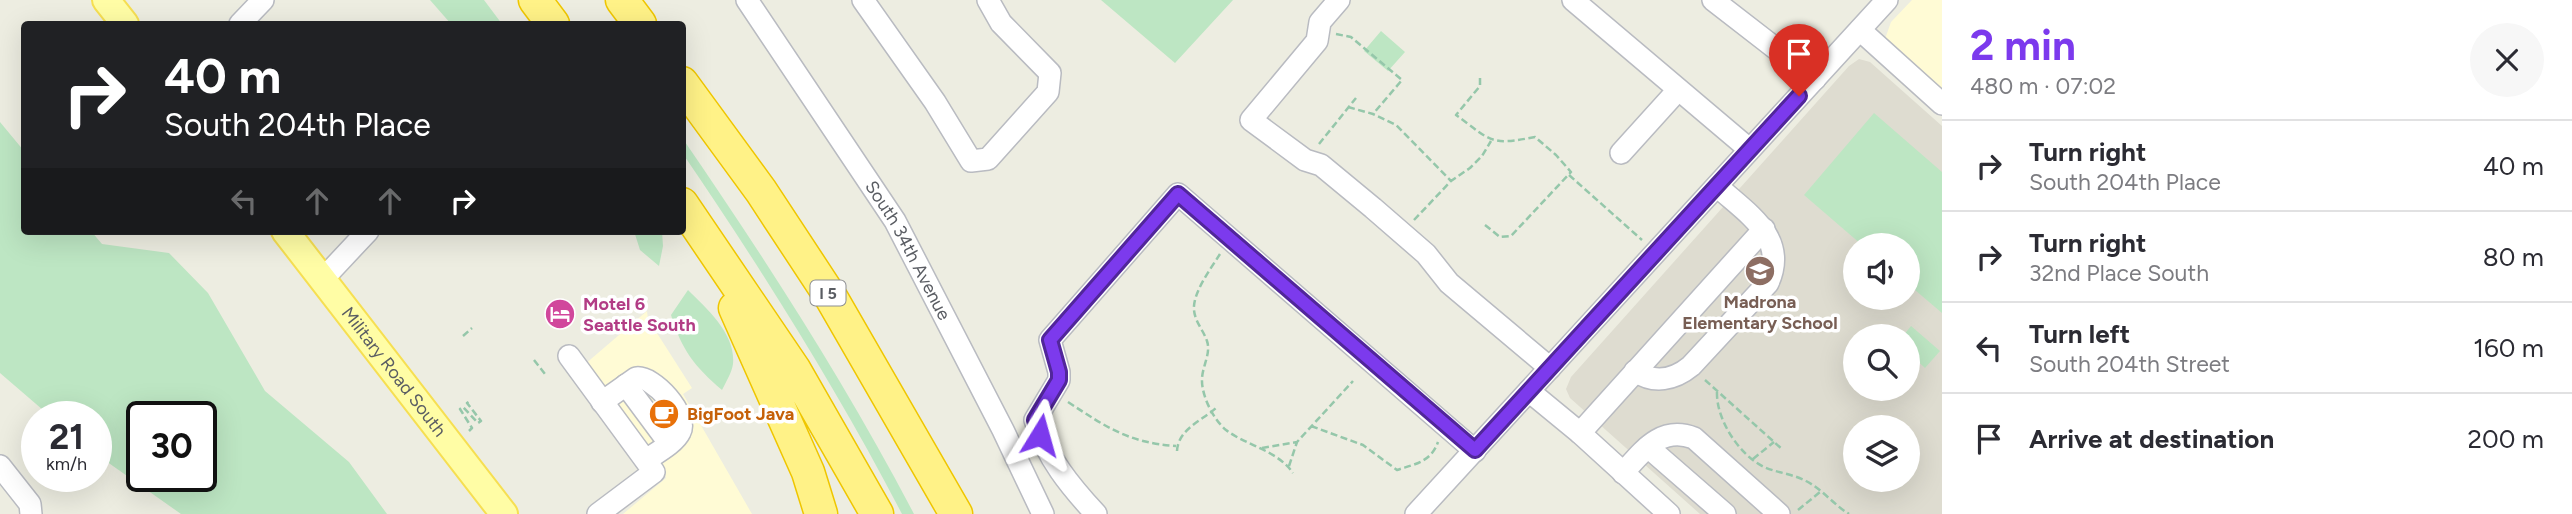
<!DOCTYPE html>
<meta charset="utf-8">
<style>
body{margin:0;font-family:Figtree,sans-serif;background:#f7f7f7;color:#2b2b33;height:100vh;display:flex;flex-direction:column;font-size:26px;white-space:nowrap}
*{box-sizing:border-box;margin:0}
p{font-size:23px;color:#7c7c81}
.icon{flex:none;width:38px;height:38px;fill:none;stroke:currentColor;stroke-width:2;stroke-linecap:round;stroke-linejoin:round}
.map{position:relative;flex:1;overflow:hidden}
.panel{display:flex;flex-direction:column;background:#fff;width:630px}
.panel>*{flex:none}
.top-card{position:absolute;left:21px;top:21px;width:665px;height:214px;border-radius:7px;box-shadow:0 7px 28px #0002;background:#202124;color:#fff;overflow:hidden}
.buttons{position:absolute;left:1843px;top:233px;display:grid;gap:14px}
.buttons a{display:grid;place-items:center;width:77px;height:77px;border-radius:50%;background:#fff;box-shadow:0 7px 28px #0002;font-size:35px}
.speed{position:absolute;left:21px;top:401px;display:flex;gap:14px;font-size:35px;font-weight:700;text-align:center}
.speed>*{display:grid;place-content:center;width:91px;height:91px;border-radius:50%;background:#fff;box-shadow:0 7px 28px #0002;line-height:1}
.speed small{font-size:18px;font-weight:400}
.speed .limit{border:4px solid #111;border-radius:10px;background:#fff;color:#111}
.pin{position:absolute;display:grid;place-items:center;width:60px;height:60px;color:#fff;margin:-72px -30px;border-radius:50% 50% 50% 0;rotate:-45deg;box-shadow:0 0 7px #0007}
.pin .icon{rotate:45deg}
.me{position:absolute;width:77px;margin:-38px;rotate:8deg;stroke-linejoin:round;filter:drop-shadow(0 0 5px #0008)}
.turn{display:flex;align-items:center;gap:24px;height:147px;padding:0 28px;font-size:32px}
.turn .icon{width:91px;height:91px;stroke-width:2.5}
.turn b{display:block;font-size:49px;line-height:60px}
.lanes{display:flex;align-items:center;height:66px;padding:0 28px;background:#0003;justify-content:center;gap:35px;direction:ltr}
.lanes .off{opacity:.35}
.round{display:grid;place-items:center;flex:none;width:74px;height:74px;border-radius:37px;background:#f7f7f7}
.summary{display:flex;align-items:center;justify-content:space-between;height:119px;padding:0 28px}
h1{font-size:42px;font-weight:700;line-height:52px;color:#7c3aed}
ul{padding:0;list-style:none}
li{display:flex;align-items:center;gap:21px;height:91px;padding:0 28px;border-top:2px solid #e1e1e2}
li div{flex:1}
li b{display:block;font-size:26px}
li em{font-style:normal}
main{display:flex;flex:1;min-height:0}
.map>svg:first-child{display:block}
.commercial{fill:#fffbd5}
.education{fill:#dedcd0;fill-rule:evenodd}
.green{fill:#bde6c3;fill-rule:evenodd}
.lines{fill:none;stroke-linecap:round;stroke-linejoin:round}
.minor-casing{stroke:#b9bbc1;stroke-width:24}
.major-casing{stroke:#f6df52;stroke-width:30}
.highway-casing{stroke:#efc600;stroke-width:35}
.path{stroke:#95c7aa;stroke-width:2.5;stroke-dasharray:7 3.5;stroke-linecap:butt}
.minor{stroke:#fff;stroke-width:21}
.major{stroke:#fffda5;stroke-width:26}
.highway{stroke:#fff287;stroke-width:32}
.route-casing{stroke:#51269a;stroke-width:18}
.route{stroke:#7c3aed;stroke-width:12}
.labels{text-anchor:middle;stroke-width:7;stroke-linejoin:round;paint-order:stroke}
.shield{fill:#fff;stroke:#8c8e92;stroke-width:2}
.shield-label{font-size:16px;font-weight:bold;fill:#5a5d63}
.street-label{font-size:18px;fill:#5a5d63;stroke:#fff}
.education-label{font-size:18px;font-weight:bold;fill:#785e54;stroke:#fff}
.hotel-label{font-size:18px;font-weight:bold;fill:#b23c85;stroke:#fff;text-anchor:start}
.food-label{font-size:18px;font-weight:bold;fill:#c56008;stroke:#fff;text-anchor:start}
</style>
<main>
<div class="map">
<svg width="1942" height="514" viewBox="0 0 1942 514">
<rect width="100%" height="100%" fill="#edede1"/>
<path class="commercial" d="M1912,0H1942V89L1885,39L1891,22Z
M647,311L648,319L692,388L683,394L752,514H623L666,478L655,451L645,445L584,365Z"/>
<path class="education" d="M1859,59L1870,62L1942,126V514H1700L1570,398L1566,389L1571,377L1849,66ZM1855,245H1908V298H1855ZM1855,336H1908V388H1855ZM1855,427H1908V480H1855Z"/>
<path class="green" d="M430,0H484L502,24H451Z
M1101,0H1233L1175,63Z
M1381,31L1405,52L1388,71L1364,51Z
M1874,113L1942,172V313L1908,284V245H1862L1804,195Z
M0,122L24,151V231H91L102,244L169,253L208,293L265,391L349,462L387,514H181L96,454V416H50L0,373ZM142,416H201V476H142Z
M683,139C766,260 846,384 914,514H902C837,389 762,270 683,154Z
M634,231H662L663,246L659,266L640,250Z
M688,290C707,309 736,334 733,364C732,372 726,382 722,390C695,367 681,349 671,315Z
M1911,326L1940,351L1925,368L1908,352V336H1903Z"/>
<g class="lines">
<g class="minor-casing">
<g id="minor">
<path id="s1" d="M747,0L895,221L1003,430L1043,514"/>
<path d="M863,0L935,102L971,161L988,159L1048,92L1050,73L1001,23L988,0"/>
<path d="M1339,0L1320,22L1317,41L1251,120L1305,160L1321,165L1373,208L1426,254L1449,283L1550,368"/>
<path d="M1573,0L1749,149"/>
<path d="M1713,0L1815,79"/>
<path d="M240,24L263,0"/>
<path d="M1860,30L1942,104"/>
<path d="M1621,153L1678,90"/>
<path d="M322,280L368,231"/>
<path d="M569,356L654,472L598,514"/>
<path d="M1635,371C1654,384 1674,380 1691,366L1768,283C1789,237 1746,213 1717,186"/>
<path d="M626,385L669,443"/>
<path d="M1529,391L1580,433L1669,514"/>
<path d="M602,402L636,378C653,375 689,415 680,432C675,443 656,453 646,460"/>
<path d="M1580,433L1764,229"/>
<path d="M1648,447L1725,514"/>
<path d="M0,466L30,504L31,514"/>
<path d="M1623,473C1643,451 1661,425 1694,438L1779,514"/>
<path d="M1096,514C1070,486 1047,458 1035,420L1059,380V372L1050,340L1178,194L1475,451"/>
<path d="M1416,514L1887,0"/>
</g>
</g>
<g class="major-casing">
<g id="major">
<path d="M106,0L125,24"/>
<path id="s2" d="M285,231L504,514"/>
</g>
</g>
<g class="highway-casing">
<path id="highway" d="M535,0L553,24
M622,0L640,24
M682,83L761,191L832,299L956,514
M682,204L794,369L877,514
M735,308L808,472L821,514"/>
</g>
<path class="path" d="M1336,34L1351,37L1402,80L1373,114
M1480,78V86L1456,115C1492,141 1489,146 1535,137L1556,155L1571,172L1511,236L1500,237L1485,225
M1348,107L1373,114L1396,125L1451,181
M1319,144L1356,98
M1569,175L1642,240
M1414,220L1451,181L1470,168L1482,156L1491,141
M1220,254C1211,268 1195,290 1194,306C1193,320 1203,329 1207,341C1211,353 1203,365 1202,378C1201,395 1213,419 1226,430C1247,446 1277,450 1293,473
M463,336L472,328
M534,360L545,374
M1705,380L1783,450
M1717,392C1716,419 1739,455 1764,467C1778,473 1793,474 1806,481C1822,489 1834,505 1849,514
M1068,402C1106,427 1129,443 1176,446
M1311,426L1363,445L1397,470C1415,464 1431,462 1438,442
M469,431L472,428L460,409L463,407L478,423L481,421L467,403L470,401
M1262,448L1297,442
M1177,451C1178,429 1203,420 1216,408
M1753,459L1774,442
M1289,466L1297,442L1353,381
M1798,510L1820,492"/>
<use href="#minor" class="minor"/>
<use href="#major" class="major"/>
<use href="#highway" class="highway"/>
</g>
<g class="lines">
<g class="route-casing">
<path id="route" d="M1040,435L1035,420L1059,380V372L1050,340L1178,194L1475,450L1799,96"/>
</g>
<use href="#route" class="route"/>
</g>
<defs>
<g id="school-disc" transform="scale(1.575)"><circle r="9.5" fill="#8d6e63" stroke="#fff"/><path d="M0-5L7-2L0 1L-7-2ZM-4 1L0 2.5L4 1V4Q0 6-4 4Z" fill="#fff"/></g>
<g id="hotel-disc" transform="scale(1.575)"><circle r="9.5" fill="#d1479c" stroke="#fff"/><path d="M-6-4.5h1.5V1H6V5H4.5V3h-9V5H-6ZM-4 0a1.8 1.8 0 1 1 3.6 0ZM.5 0V-2.5h3Q6-2.5 6 0Z" fill="#fff"/></g>
<g id="cafe-disc" transform="scale(1.575)"><circle r="9.5" fill="#e8710a" stroke="#fff"/><path d="M-5.5-4.5H6V0H3Q3 3.5 0 3.5H-2.5Q-5.5 3.5-5.5 0ZM3-3.2v2h1.7v-2ZM-6 4.5H4V6H-6Z" fill="#fff"/></g>
</defs>
<g fill-rule="evenodd">
<use href="#school-disc" x="1760" y="271"/>
<use href="#hotel-disc" x="560" y="314"/>
<use href="#cafe-disc" x="664" y="414"/>
</g>
<g class="labels">
<rect class="shield" x="810.5" y="280.5" width="35" height="25" rx="5"/>
<g class="shield-label">
<text x="828" y="299">I 5</text>
</g>
<g class="street-label">
<text dy="6" stroke="none"><textPath href="#s1" startOffset="298">South 34th Avenue</textPath></text>
<text dy="6" stroke="none"><textPath href="#s2" startOffset="178">Military Road South</textPath></text>
</g>
<g class="education-label">
<text x="1760" y="308">Madrona<tspan x="1760" dy="21">Elementary School</tspan></text>
</g>
<g class="hotel-label">
<text x="583" y="310">Motel 6<tspan x="583" dy="21">Seattle South</tspan></text>
</g>
<g class="food-label">
<text x="687" y="420">BigFoot Java</text>
</g>
</g>
</svg>
<div class="buttons">
<a><svg class="icon" aria-label="sound" viewBox="0 0 24 24"><path d="M4 9h4l5-4v14l-5-4H4zM17 9q2 3 0 6"/></svg></a>
<a><svg class="icon" aria-label="search" viewBox="0 0 24 24"><circle cx="10" cy="10" r="6"/><path d="M15 15l6 6"/></svg></a>
<a><svg class="icon" aria-label="layers" viewBox="0 0 24 24"><path d="M12 4l9 5-9 5-9-5zM3 14l9 5 9-5"/></svg></a>
</div>
<div class="speed"><div>21<small>km/h</small></div><div class="limit">30</div></div>
<div class="pin" style="left:1799px;top:96px;background:#d93025"><svg class="icon" aria-label="arrive" viewBox="0 0 24 24"><path d="M6 21V4h12l-3 4 3 4H6"/></svg></div>
<svg class="me" style="left:1040px;top:435px" viewBox="-20 -20 40 40"><path d="M0-17L14 15 0 8-14 15z" fill="#7c3aed" stroke="#fff" stroke-width="4"/></svg>
<div class="top-card">
<div class="turn"><svg class="icon" aria-label="right" viewBox="0 0 24 24"><path d="M7 20v-9h11M14 6l5 5-5 5"/></svg><div><b>40 m</b>South 204th Place</div></div>
<div class="lanes"><svg class="icon off" aria-label="left" viewBox="0 0 24 24"><path d="M17 20v-9H6M10 6l-5 5 5 5"/></svg><svg class="icon off" aria-label="ahead" viewBox="0 0 24 24"><path d="M12 20V5M6 11l6-6 6 6"/></svg><svg class="icon off" aria-label="ahead" viewBox="0 0 24 24"><path d="M12 20V5M6 11l6-6 6 6"/></svg><svg class="icon" aria-label="right" viewBox="0 0 24 24"><path d="M7 20v-9h11M14 6l5 5-5 5"/></svg></div>
</div>
</div>
<section class="panel">
<div class="summary"><div><h1>2 min</h1><p>480 m · 07:02</p></div><a class="round"><svg class="icon" aria-label="close" viewBox="0 0 24 24"><path d="M6 6l12 12M18 6L6 18"/></svg></a></div>
<ul>
<li><svg class="icon" aria-label="right" viewBox="0 0 24 24"><path d="M7 20v-9h11M14 6l5 5-5 5"/></svg><div><b>Turn right</b><p>South 204th Place</p></div><em>40 m</em></li>
<li><svg class="icon" aria-label="right" viewBox="0 0 24 24"><path d="M7 20v-9h11M14 6l5 5-5 5"/></svg><div><b>Turn right</b><p>32nd Place South</p></div><em>80 m</em></li>
<li><svg class="icon" aria-label="left" viewBox="0 0 24 24"><path d="M17 20v-9H6M10 6l-5 5 5 5"/></svg><div><b>Turn left</b><p>South 204th Street</p></div><em>160 m</em></li>
<li><svg class="icon" aria-label="arrive" viewBox="0 0 24 24"><path d="M6 21V4h12l-3 4 3 4H6"/></svg><div><b>Arrive at destination</b></div><em>200 m</em></li>
</ul>
</section>
</main>
